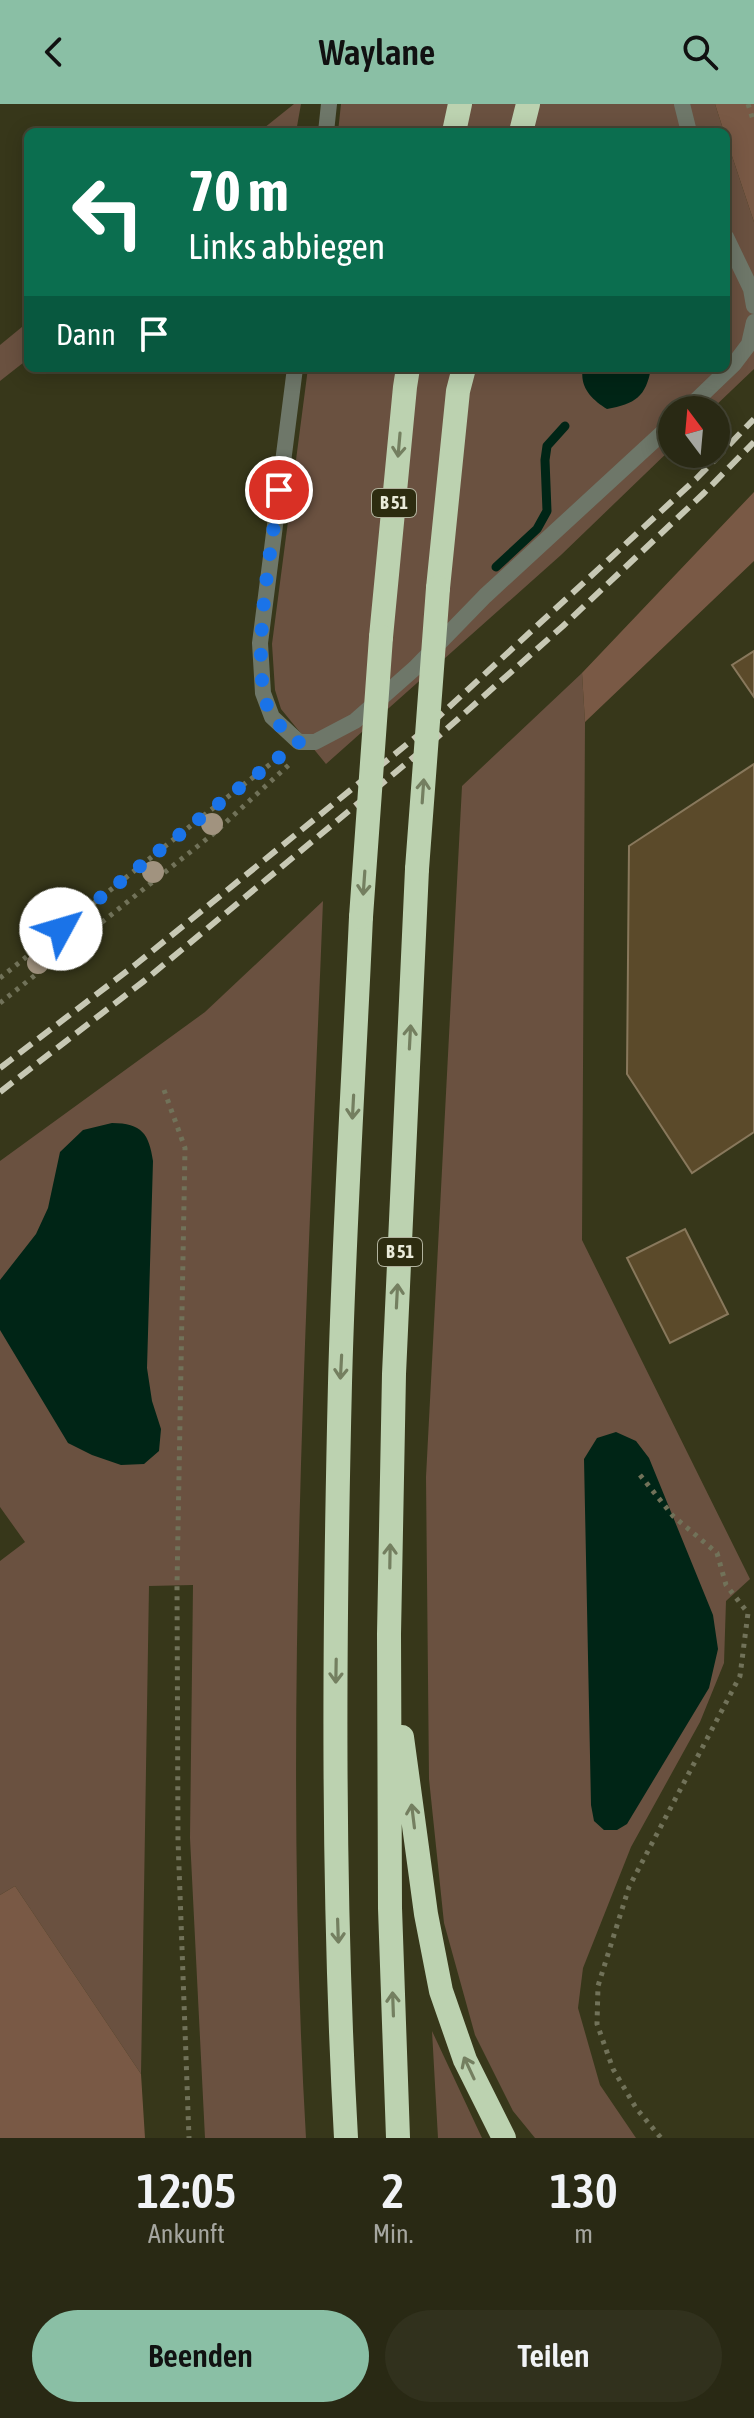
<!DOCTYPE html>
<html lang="de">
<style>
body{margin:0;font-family:"Asap Condensed",sans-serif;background:#31311d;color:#f1f3f6;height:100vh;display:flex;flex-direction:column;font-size:30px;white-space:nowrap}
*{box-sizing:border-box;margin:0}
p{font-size:26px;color:#a5a6a0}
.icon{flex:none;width:44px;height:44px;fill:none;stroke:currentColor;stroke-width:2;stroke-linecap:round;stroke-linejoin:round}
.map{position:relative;height:2034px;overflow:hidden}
.drawer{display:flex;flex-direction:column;background:#292914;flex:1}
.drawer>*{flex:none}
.hud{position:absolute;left:24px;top:24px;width:706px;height:244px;border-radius:12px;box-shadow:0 4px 20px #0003,0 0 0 2px #454534;background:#0b6e4f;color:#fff;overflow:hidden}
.needle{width:52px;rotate:344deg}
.buttons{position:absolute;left:658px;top:292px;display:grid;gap:16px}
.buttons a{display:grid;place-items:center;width:72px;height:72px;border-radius:50%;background:#292914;box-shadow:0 4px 20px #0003,0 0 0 2px #454534;font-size:40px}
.pin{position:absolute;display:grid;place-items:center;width:68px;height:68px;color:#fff;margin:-34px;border:4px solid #fff;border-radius:50%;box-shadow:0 2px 8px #0007}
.me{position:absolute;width:88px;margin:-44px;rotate:51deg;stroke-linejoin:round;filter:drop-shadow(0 0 6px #0008)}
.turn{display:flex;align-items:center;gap:28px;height:168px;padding:0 32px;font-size:36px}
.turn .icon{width:104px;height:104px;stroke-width:2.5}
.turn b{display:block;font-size:56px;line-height:68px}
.then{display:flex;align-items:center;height:76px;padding:0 32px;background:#0003;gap:16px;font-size:30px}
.eta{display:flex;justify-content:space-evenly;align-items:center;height:136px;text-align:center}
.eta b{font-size:48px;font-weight:600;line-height:56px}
.button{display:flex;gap:16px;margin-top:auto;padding:16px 32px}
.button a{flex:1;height:92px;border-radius:48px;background:#8abfa5;color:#111;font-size:32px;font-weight:600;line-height:92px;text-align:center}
.button a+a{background:#31311d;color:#f1f3f6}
header{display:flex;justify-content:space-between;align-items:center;height:104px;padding:0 32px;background:#8abfa5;color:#111;font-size:36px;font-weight:600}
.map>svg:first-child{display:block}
.green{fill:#6a5140}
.forest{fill:#795945}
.water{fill:#002516}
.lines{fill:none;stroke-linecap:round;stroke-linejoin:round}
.stream{stroke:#002516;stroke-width:9}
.building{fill:#5b4a2a;stroke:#88785c;stroke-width:2}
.path{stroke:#717259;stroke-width:5;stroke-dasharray:4 6;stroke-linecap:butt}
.lane{stroke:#6e7769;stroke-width:16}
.highway{stroke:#bcd2b0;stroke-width:24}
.rail{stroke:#c7c8b4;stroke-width:6;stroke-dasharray:16 8;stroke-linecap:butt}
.highway-bridge{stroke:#bcd2b0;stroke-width:24}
.tree{fill:#a1937f}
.oneway{stroke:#747f60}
.route{stroke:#1a73e8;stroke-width:14;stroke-dasharray:0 25.2}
.labels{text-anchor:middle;stroke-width:8;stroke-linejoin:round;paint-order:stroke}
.shield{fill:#2d2c10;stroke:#b1b29d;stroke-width:2}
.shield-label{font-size:18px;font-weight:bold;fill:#eaebda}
</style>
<header><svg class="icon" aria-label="back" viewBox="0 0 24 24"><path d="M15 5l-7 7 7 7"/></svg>Waylane<svg class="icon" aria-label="search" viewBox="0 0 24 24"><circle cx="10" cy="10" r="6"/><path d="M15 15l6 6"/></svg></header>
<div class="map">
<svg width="754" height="2034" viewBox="0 0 754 2034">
<rect width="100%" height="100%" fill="#37371a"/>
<path class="green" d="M294,0H301L296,28H259Z
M341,0H715L724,28H338Z
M726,34L754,118V265L711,306H672V344L561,451L326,660L281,605L275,586L272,540L308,264H726Z
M28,218V255L0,277V241Z
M582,569L585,618L582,1136L750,1475L726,1497L724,1559L700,1618L631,1743L583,1864L578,1904L600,1981L636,2034H535L513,2007L475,1931L444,1819L429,1675L426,1373L462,682Z
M323,797C307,1209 282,1622 306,2034H205L190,1734L193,1481L149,1482L141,1970L15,1782L0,1791V1457L25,1438L0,1403V1057L205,908Z
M432,1927L482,2034H438Z"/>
<path class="forest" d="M715,0H754V118L726,34V28H724Z
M754,388V457L585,618L582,569Z
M15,1782L141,1970L145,2034H0V1791Z"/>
<path class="water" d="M583,264H651C646,293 635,300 607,305C592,296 579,283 583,264Z
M112,1019C142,1019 149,1030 153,1057L147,1264L152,1297L161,1325L159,1347L144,1360L121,1361L92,1351L68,1339L0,1226V1176L36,1130L48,1104L60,1048L83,1026Z
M616,1328L636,1337L649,1354L713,1511L718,1545L709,1584L627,1720L617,1726H604L594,1717L591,1701L584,1355L597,1334Z"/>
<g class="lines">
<path class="stream" d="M496,463L537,425L547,407L545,356L547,342L565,322"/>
</g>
<path class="building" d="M754,547V593L732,561Z
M754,660V1028L692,1069L627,970L629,742Z
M685,1125L728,1210L670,1239L627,1154Z"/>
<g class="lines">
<path class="path" d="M748,0L754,19
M0,874L203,712L282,651
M0,899L213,730L292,658
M164,986L185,1044L177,1481L178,1736L189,2034
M640,1371L673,1412L717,1449L726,1481L748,1509L740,1572L629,1783L598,1882L597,1920L613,1965L636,2004L661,2034"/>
<path class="lane" d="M682,0L689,28
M326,28L329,0
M726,133L751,185L754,202
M295,264L260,539L263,589L272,613L299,638H315L355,617L415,564L485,492L672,320
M686,306L734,260L749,240L754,218"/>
<path class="highway" d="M454,28L460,0
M521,28L528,0
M438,484L458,287L464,264
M381,533L405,283L408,264
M402,1633L426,1810L441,1887L465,1956L504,2034
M346,2034C332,1783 334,1531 340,1279C344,1124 354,968 361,813
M398,2034L390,1804L389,1530L394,1270L417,765"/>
<path class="rail" d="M0,964L135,861L422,628L696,375L754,315
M0,988L144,877L432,638L563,522L704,389L754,338"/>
<path class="highway-bridge" d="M417,765L438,484
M361,813L381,533"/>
</g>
<g class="tree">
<circle cx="212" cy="720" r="11"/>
<circle cx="153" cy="768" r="11"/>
<circle cx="83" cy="823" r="11"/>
<circle cx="38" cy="859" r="11"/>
</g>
<defs><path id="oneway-shaft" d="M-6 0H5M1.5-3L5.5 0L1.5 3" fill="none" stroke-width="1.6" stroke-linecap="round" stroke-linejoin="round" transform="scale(2)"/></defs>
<g class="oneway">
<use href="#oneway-shaft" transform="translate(399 341) rotate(95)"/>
<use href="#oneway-shaft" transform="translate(423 687) rotate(-86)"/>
<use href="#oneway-shaft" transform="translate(364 779) rotate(94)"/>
<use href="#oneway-shaft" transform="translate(410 933) rotate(-87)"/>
<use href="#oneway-shaft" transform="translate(353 1003) rotate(93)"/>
<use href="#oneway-shaft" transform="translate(397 1192) rotate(-87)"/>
<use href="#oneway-shaft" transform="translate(341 1263) rotate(93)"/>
<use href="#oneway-shaft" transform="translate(390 1452) rotate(-89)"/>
<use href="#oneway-shaft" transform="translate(336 1567) rotate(91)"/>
<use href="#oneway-shaft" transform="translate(413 1712) rotate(-97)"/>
<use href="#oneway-shaft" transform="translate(338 1827) rotate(88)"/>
<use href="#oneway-shaft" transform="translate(393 1900) rotate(-92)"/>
<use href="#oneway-shaft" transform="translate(469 1964) rotate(-115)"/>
</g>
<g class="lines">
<path class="route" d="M61,825L203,712L299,638C290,630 278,622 272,612C246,571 273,437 279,386"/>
</g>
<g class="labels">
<g class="shield">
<rect x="372" y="385" width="44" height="28" rx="6"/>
<rect x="378" y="1134" width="44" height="28" rx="6"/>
</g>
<g class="shield-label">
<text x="394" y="405">B 51</text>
<text x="400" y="1154">B 51</text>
</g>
</g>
</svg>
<div class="buttons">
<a><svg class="needle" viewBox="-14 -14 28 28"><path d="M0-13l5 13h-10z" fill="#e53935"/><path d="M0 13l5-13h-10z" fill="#a5a6a0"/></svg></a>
</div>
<div class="pin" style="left:279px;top:386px;background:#d93025"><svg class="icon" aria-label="arrive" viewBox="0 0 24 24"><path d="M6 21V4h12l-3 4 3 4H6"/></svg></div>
<svg class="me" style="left:61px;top:825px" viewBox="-20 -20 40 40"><circle r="19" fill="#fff"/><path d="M0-13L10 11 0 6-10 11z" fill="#1a73e8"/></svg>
<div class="hud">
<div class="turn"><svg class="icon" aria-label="left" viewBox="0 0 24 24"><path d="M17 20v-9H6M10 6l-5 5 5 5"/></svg><div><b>70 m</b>Links abbiegen</div></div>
<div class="then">Dann<svg class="icon" aria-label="arrive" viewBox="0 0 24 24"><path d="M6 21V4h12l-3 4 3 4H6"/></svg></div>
</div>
</div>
<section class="drawer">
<div class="eta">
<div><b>12:05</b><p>Ankunft</p></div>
<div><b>2</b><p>Min.</p></div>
<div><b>130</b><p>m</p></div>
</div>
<div class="button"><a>Beenden</a><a>Teilen</a></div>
</section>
